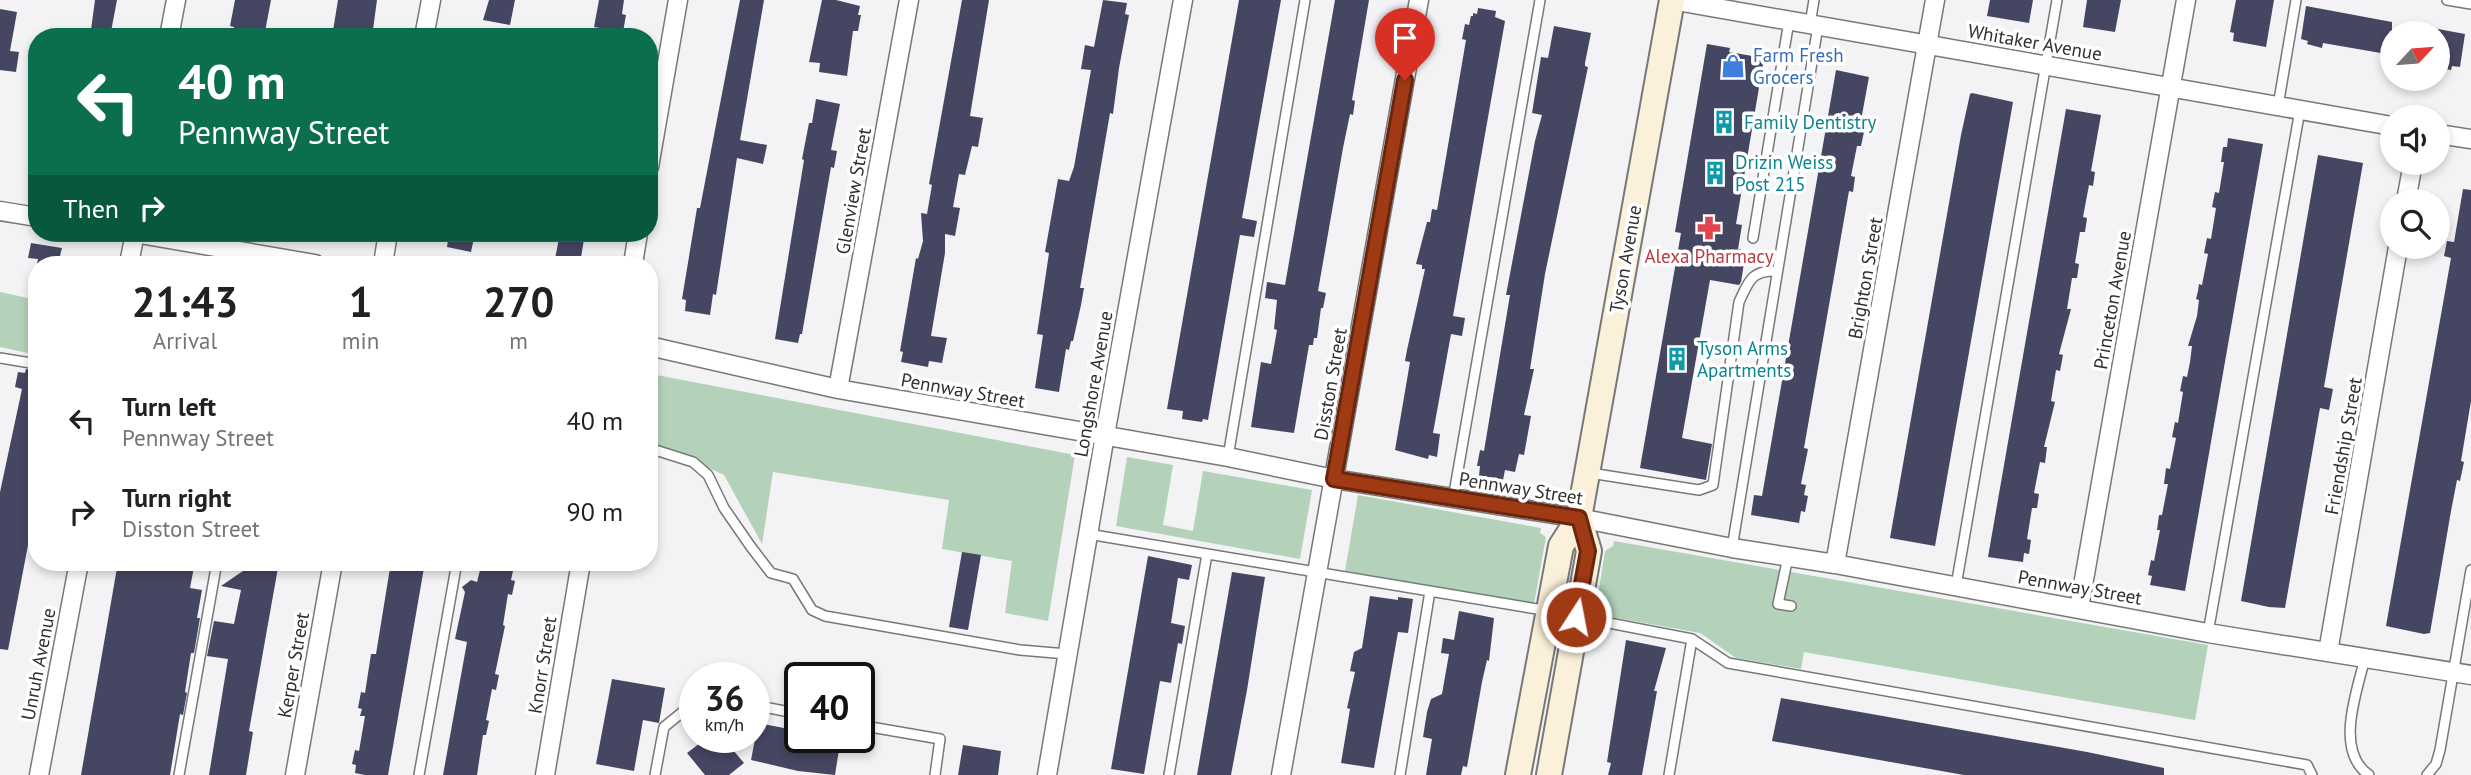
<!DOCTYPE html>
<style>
body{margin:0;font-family:"PT Sans",sans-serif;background:#f6f6f6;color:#202124;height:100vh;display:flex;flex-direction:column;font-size:26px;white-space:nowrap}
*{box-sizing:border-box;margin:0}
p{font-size:23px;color:#757577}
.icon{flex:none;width:38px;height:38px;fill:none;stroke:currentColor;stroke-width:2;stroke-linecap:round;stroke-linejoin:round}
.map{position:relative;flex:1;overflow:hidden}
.sheet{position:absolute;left:28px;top:256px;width:630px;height:315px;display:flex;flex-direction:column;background:#fff;border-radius:28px;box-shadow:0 4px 10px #0003}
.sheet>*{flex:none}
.guide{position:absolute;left:28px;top:28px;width:630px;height:214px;border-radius:28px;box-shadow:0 4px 10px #0003;background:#0b6e4f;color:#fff;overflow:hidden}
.needle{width:46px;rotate:64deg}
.buttons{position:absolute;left:2380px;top:21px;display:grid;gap:14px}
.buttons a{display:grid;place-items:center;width:70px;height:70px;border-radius:50%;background:#fff;box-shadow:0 4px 10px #0003;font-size:35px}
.speed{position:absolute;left:679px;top:662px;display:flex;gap:14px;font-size:35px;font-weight:700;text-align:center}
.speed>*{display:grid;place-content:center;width:91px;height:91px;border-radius:50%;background:#fff;box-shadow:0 4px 10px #0003;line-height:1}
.speed small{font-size:18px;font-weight:400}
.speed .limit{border:4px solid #111;border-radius:10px;background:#fff;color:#111}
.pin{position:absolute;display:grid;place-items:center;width:60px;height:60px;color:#fff;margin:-72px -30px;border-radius:50% 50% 50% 0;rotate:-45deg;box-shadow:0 0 7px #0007}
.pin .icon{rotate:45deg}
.me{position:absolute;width:77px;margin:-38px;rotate:11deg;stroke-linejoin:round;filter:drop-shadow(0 0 5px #0008)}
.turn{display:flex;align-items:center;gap:24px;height:147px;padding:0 35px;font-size:32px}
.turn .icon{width:91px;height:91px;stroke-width:2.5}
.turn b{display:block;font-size:49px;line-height:60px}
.then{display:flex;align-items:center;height:66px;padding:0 35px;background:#0003;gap:14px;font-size:26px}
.eta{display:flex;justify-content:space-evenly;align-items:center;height:119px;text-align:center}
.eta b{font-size:42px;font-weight:700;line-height:49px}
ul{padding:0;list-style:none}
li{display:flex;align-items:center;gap:21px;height:91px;padding:0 35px}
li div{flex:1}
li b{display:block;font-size:26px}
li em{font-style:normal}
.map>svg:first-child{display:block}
.green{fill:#b4d2b9}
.building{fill:#454662}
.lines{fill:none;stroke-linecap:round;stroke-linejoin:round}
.lane-casing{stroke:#787879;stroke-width:12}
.street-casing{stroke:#787879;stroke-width:21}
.secondary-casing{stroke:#787879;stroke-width:28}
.lane{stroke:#fff;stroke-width:9}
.street{stroke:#fff;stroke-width:18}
.secondary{stroke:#fbf0d9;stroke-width:24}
.route-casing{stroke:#68260e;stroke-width:18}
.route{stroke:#a03a15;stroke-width:12}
.labels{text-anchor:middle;stroke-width:7;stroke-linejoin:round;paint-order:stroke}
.street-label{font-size:19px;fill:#303031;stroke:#fff}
.shop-label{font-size:19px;fill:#366cbe;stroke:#fff;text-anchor:start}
.culture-label{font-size:19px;fill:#0d838f;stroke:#fff;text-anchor:start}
.health-label{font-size:19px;fill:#be3a42;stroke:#fff}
</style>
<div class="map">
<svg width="2471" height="775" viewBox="0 0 2471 775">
<rect width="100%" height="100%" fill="#f3f3f5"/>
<path class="green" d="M0,292L37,300V355L0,347Z
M651,374L1075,455L1048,621L1005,613L1012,561L942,549L949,500L773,472L762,544L724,475L649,441Z
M1127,457L1173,465L1163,525L1193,531L1203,471L1312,490L1300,559L1116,526Z
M1358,495L1541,528L1540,533L1546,537L1534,604L1345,571Z
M1614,541L2208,645L2195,720L1804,652L1801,669L1736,658L1700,633L1595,614L1605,551L1613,546Z"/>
<path class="building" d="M95,0H117L110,37H90Z
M235,0H271L264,37H234V27L230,26Z
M338,0H377L372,37H332Z
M489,0H515L510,25L483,20Z
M599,0H624L622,14L626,15L623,32L594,27Z
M740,0H764L740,140L767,145L763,164L737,158L716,295L713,294L710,315L685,311L686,300L682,299L697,208H700Z
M822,0H836L860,6L858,15H861L858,31H853L847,76L819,72L820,63L809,62Z
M962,0H989L970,116L983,118L978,147L972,146L965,175L959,174L953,207L960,208L955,236L945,234V253L931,336L947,338L942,363L929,361L928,367L901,362L903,352L900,351L916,258L918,259L923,241L921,213L927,214L932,185L929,184Z
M1103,0L1127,3L1125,14L1129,15L1119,68L1113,114L1110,113L1080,288H1084L1081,305L1073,341H1071L1069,350L1066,349L1059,392L1035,388L1043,335L1037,334L1049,253L1045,252L1058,179L1069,181L1074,167L1091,70L1081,69L1085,45L1094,47Z
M1239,0H1281L1242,218L1257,221L1254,237L1240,235L1208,420L1203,419L1202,422L1182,419L1183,411L1167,409Z
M1335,0H1369L1352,100L1355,101L1353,115L1350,114L1343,148L1318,291L1326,293L1323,308H1321L1317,338H1314L1313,345H1309L1294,433L1279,431L1251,427L1261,362L1271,364L1277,330L1274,329L1277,300L1265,298L1267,282L1285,285Z
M1990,0H2033L2029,23L1987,16Z
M2087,0H2121L2115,32L2083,27Z
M2236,0H2274L2266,47L2233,41L2234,33L2230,32Z
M2306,6L2392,22V55L2323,43L2322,48L2307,44L2308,41L2301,39Z
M1478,8L1496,11L1495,17L1505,21L1453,316L1465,318L1462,336L1451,334L1433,433L1440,434L1437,457L1429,455L1428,459L1395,450L1410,362L1405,361L1407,350L1425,269H1422V265L1416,264L1427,222H1430L1432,209L1437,210L1466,40L1462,39L1465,24L1469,25L1471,16H1473V13L1477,14Z
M0,9L17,12L10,51L19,52L16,72L0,70Z
M1554,26L1591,33L1585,63V66L1588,67L1545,274L1530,369H1534L1524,415L1531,416L1524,455L1519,454L1515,472L1505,470L1503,480L1479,476L1480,466H1477L1480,450L1484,451L1510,295H1506L1535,141L1542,115L1532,113L1541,57L1548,58Z
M2438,29L2465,34L2460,67L2452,66L2451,70L2438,68Z
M1707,44L1730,48L1729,52L1764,58L1736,224L1742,225L1738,249L1746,251L1741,282L1739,285L1710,280L1682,438L1712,444L1706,480L1640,468L1681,233L1675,232Z
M1836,70L1869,77L1859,131L1864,132L1861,146H1857L1851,176L1855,177L1853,192L1849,191L1804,448L1808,449L1801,484L1806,485L1804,495L1808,496L1805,512L1801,511L1799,523L1751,515L1754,495L1762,496Z
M1972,93L2013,102L1935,546L1890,538L1961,135L1970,94Z
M816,99L840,104L831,150L837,151L834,168L831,167L802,334H800L798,343L775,339L804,160L802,159L809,123H812Z
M2066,109L2101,115L2091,171L2095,172L2093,186L2089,185L2083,217L2087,218L2085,232H2080L2075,263L2079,264L2077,278H2072L2067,309H2071L2059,354L2063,355L2060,371L2056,370L2051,401L2055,402L2044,447H2047L2045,463L2040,462L2034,493L2039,494L2037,508H2032L2027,539L2031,540L2029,554L2024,553L2023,562L1988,557Z
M2228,138L2263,144L2185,591L2150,585L2152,576L2148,575L2151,560L2154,561L2160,530H2157L2159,515H2162L2168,484H2164L2166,468L2170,469L2176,438L2172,437L2175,422L2178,423L2183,392L2180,391L2183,376L2187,377L2190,362L2192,346H2188L2197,316L2199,300L2196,299L2198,291L2199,284L2202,285L2208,254L2204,253L2207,238L2211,239L2216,208L2212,207L2215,192L2219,193L2224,162H2221L2223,147H2227Z
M2318,155L2363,163L2324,387L2333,389L2329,410L2320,408L2285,608L2269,607L2241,601Z
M2463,189L2471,190V401L2461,461L2464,462L2460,481L2457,480L2451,511L2430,633L2424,634L2386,626L2451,258L2444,256L2447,241L2454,242Z
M449,233H475L471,252L447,247Z
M560,233H585L580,264H554Z
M31,243L62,248L58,264H37L38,259L28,258Z
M26,369L37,371V498L8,650L0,649V492L22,389L15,387L18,372L25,373Z
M962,552L981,555L968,630L949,627Z
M1148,556L1192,565L1189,580L1178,578L1171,623L1185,626L1182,644L1178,643L1171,683L1160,681L1144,774L1111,769Z
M118,562H195L190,588L202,590L197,618H200L194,653H191L185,692L187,693L183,715L180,714L170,775H81Z
M256,562H279L249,731L253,732L246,775H209L228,659L207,656L214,621L234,624L241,590L221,586Z
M391,562H425L388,775H365L355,773L356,765L352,764L355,750L359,751L365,716H360L362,709L358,708L361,692L365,693L371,654H376Z
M482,562H499L498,568L513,571L511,580L515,581L512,595L508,594L503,625L505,626L495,674L499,675L496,690L492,689L486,720L489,721L486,735H483L477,775H443L467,642L455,639L465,592L462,587L471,580L477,582Z
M1232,572L1265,577L1247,690L1231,775H1197Z
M1370,596L1398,600V597L1413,599L1408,633L1398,632L1374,768L1341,763L1350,709L1347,708L1355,672L1350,671L1354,652L1362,648Z
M1459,611L1494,618L1489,661L1487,660L1482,682L1467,767L1463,766L1461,775H1426L1432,739L1423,737L1427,712L1431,699L1442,694L1449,654L1441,653L1443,638L1454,640Z
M1626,640L1666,648L1654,691H1657L1642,775H1608L1611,763L1607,762Z
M612,679L665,688L659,723L643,720L634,771L596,764Z
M1781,698L2087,752L2164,768V775H1964L1772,741Z
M758,723L794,730L792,737H841L835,775L798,771L751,760Z
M708,737H722L744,763L729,775H705L687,753Z
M963,745L1001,751L998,775H958Z"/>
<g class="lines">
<g class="lane-casing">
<path id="lane" d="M2447,0L2471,4
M1810,24L1814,0
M2278,106L2296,0
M1753,238L1789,21
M0,358L37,364
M649,448L693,462L708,475L724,508L751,547L771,573L793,579L812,610L825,616L1020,650L1067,654
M1228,457L1305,0
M1590,473L1699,490L1713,485L1739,302C1749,281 1751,270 1777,271
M1453,499L1540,0
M1088,534L1549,611
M1732,548L1818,26
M1788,557L1778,604L1791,606
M1956,586L2057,0
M1578,617L1692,639L1728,663L2307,765L2312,775
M2208,633L2300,110
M2365,658C2357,691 2334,751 2369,775
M754,705L800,714
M859,725L940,739L935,775
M179,775L217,562
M419,775L457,562
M655,775L664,727L695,702
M1169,775L1207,554
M1400,775L1430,591
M1669,775L1692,639
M2427,775L2436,764L2440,750L2471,570"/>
</g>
<g class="street-casing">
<path id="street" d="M1671,0L2392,126
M169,37L176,0
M424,37L431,0
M2438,134L2471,139
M649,167L678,0
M2406,201L2413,163
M0,211L37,217
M134,233L315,264
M129,264L135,233
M383,264L388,233
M633,264L638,233
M649,346L838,389L1228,457L1334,479L1579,518L1732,548L1835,564L2208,633L2471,675
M838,389L909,0
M1835,564L1935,0
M2079,608L2186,0
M2328,652L2398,247
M39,775L79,562
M295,775L333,562
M545,775L581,562
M1047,775L1105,435L1183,0
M1281,775L1419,0"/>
</g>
<g class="secondary-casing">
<path id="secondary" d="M1518,775L1561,546L1579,518L1672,0
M1549,775L1589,551L1579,518"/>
</g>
<use href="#lane" class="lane"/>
<use href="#street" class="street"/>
<use href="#secondary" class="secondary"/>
</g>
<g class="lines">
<g class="route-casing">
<path id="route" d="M1405,80L1334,479L1579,518L1588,551L1576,617"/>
</g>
<use href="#route" class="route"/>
</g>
<defs>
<g id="shop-bare" transform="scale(1.89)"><path d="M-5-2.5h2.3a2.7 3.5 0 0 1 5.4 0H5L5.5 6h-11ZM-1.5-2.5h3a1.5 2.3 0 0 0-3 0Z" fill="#3f7fe0" stroke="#fff" stroke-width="2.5" paint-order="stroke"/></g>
<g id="building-bare" transform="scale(1.89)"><path d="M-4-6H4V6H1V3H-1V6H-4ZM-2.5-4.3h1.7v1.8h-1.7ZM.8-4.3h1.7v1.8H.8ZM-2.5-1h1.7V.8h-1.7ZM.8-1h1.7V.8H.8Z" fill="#0f9aa8" stroke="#fff" stroke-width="2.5" paint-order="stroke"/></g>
<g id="pharmacy-bare" transform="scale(1.89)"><path d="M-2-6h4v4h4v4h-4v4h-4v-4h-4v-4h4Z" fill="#e0444e" stroke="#fff" stroke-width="2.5" paint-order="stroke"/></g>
</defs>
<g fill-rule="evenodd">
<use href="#shop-bare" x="1733" y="66"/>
<use href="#building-bare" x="1724" y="122"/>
<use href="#building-bare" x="1715" y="173"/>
<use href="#pharmacy-bare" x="1709" y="228"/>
<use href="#building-bare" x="1677" y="359"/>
</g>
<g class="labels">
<g class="street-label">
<text transform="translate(2035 42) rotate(10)" y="7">Whitaker Avenue</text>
<text transform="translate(853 191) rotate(-80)" y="7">Glenview Street</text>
<text transform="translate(1625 259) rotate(-80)" y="7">Tyson Avenue</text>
<text transform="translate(1865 278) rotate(-80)" y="7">Brighton Street</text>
<text transform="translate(2112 300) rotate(-80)" y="7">Princeton Avenue</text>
<text transform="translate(1093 384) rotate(-80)" y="7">Longshore Avenue</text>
<text transform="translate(1330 384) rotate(-80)" y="7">Disston Street</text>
<text transform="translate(963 390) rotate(10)" y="7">Pennway Street</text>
<text transform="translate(2343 446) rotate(-80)" y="7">Friendship Street</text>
<text transform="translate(1521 488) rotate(9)" y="7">Pennway Street</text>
<text transform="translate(2080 587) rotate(10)" y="7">Pennway Street</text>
<text transform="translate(38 664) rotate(-79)" y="7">Unruh Avenue</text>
<text transform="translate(293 665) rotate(-80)" y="7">Kerper Street</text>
<text transform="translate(542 665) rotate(-81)" y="7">Knorr Street</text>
</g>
<g class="shop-label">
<text x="1753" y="62">Farm Fresh<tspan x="1753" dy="22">Grocers</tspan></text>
</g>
<g class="culture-label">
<text x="1744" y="129">Family Dentistry</text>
<text x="1735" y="169">Drizin Weiss<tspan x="1735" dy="22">Post 215</tspan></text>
<text x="1697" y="355">Tyson Arms<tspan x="1697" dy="22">Apartments</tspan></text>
</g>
<g class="health-label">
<text x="1709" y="263">Alexa Pharmacy</text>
</g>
</g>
</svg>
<div class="buttons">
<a><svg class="needle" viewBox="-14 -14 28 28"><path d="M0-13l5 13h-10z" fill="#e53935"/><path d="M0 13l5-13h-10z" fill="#757577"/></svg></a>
<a><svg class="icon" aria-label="sound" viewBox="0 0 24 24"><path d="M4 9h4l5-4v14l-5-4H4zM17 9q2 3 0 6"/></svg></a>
<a><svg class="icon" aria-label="search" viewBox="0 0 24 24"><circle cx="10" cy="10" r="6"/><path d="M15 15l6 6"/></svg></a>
</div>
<div class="speed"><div>36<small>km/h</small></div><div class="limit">40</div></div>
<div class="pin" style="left:1405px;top:80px;background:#d93025"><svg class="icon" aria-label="arrive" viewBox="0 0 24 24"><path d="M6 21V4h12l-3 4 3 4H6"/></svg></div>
<svg class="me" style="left:1576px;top:617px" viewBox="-20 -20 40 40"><circle r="17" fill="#a03a15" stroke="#fff" stroke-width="3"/><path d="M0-11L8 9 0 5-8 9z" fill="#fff"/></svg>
<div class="guide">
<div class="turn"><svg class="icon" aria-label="left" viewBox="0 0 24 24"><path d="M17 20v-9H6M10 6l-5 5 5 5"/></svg><div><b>40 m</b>Pennway Street</div></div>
<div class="then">Then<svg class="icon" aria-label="right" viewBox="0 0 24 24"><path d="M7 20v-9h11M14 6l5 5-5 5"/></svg></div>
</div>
<section class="sheet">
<div class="eta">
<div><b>21:43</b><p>Arrival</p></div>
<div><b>1</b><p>min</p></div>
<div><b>270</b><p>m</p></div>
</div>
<ul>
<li><svg class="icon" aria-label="left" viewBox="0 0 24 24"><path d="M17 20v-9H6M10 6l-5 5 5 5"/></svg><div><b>Turn left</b><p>Pennway Street</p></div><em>40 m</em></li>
<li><svg class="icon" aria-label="right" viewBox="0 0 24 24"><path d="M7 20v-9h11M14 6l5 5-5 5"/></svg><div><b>Turn right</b><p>Disston Street</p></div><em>90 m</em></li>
</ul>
</section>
</div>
